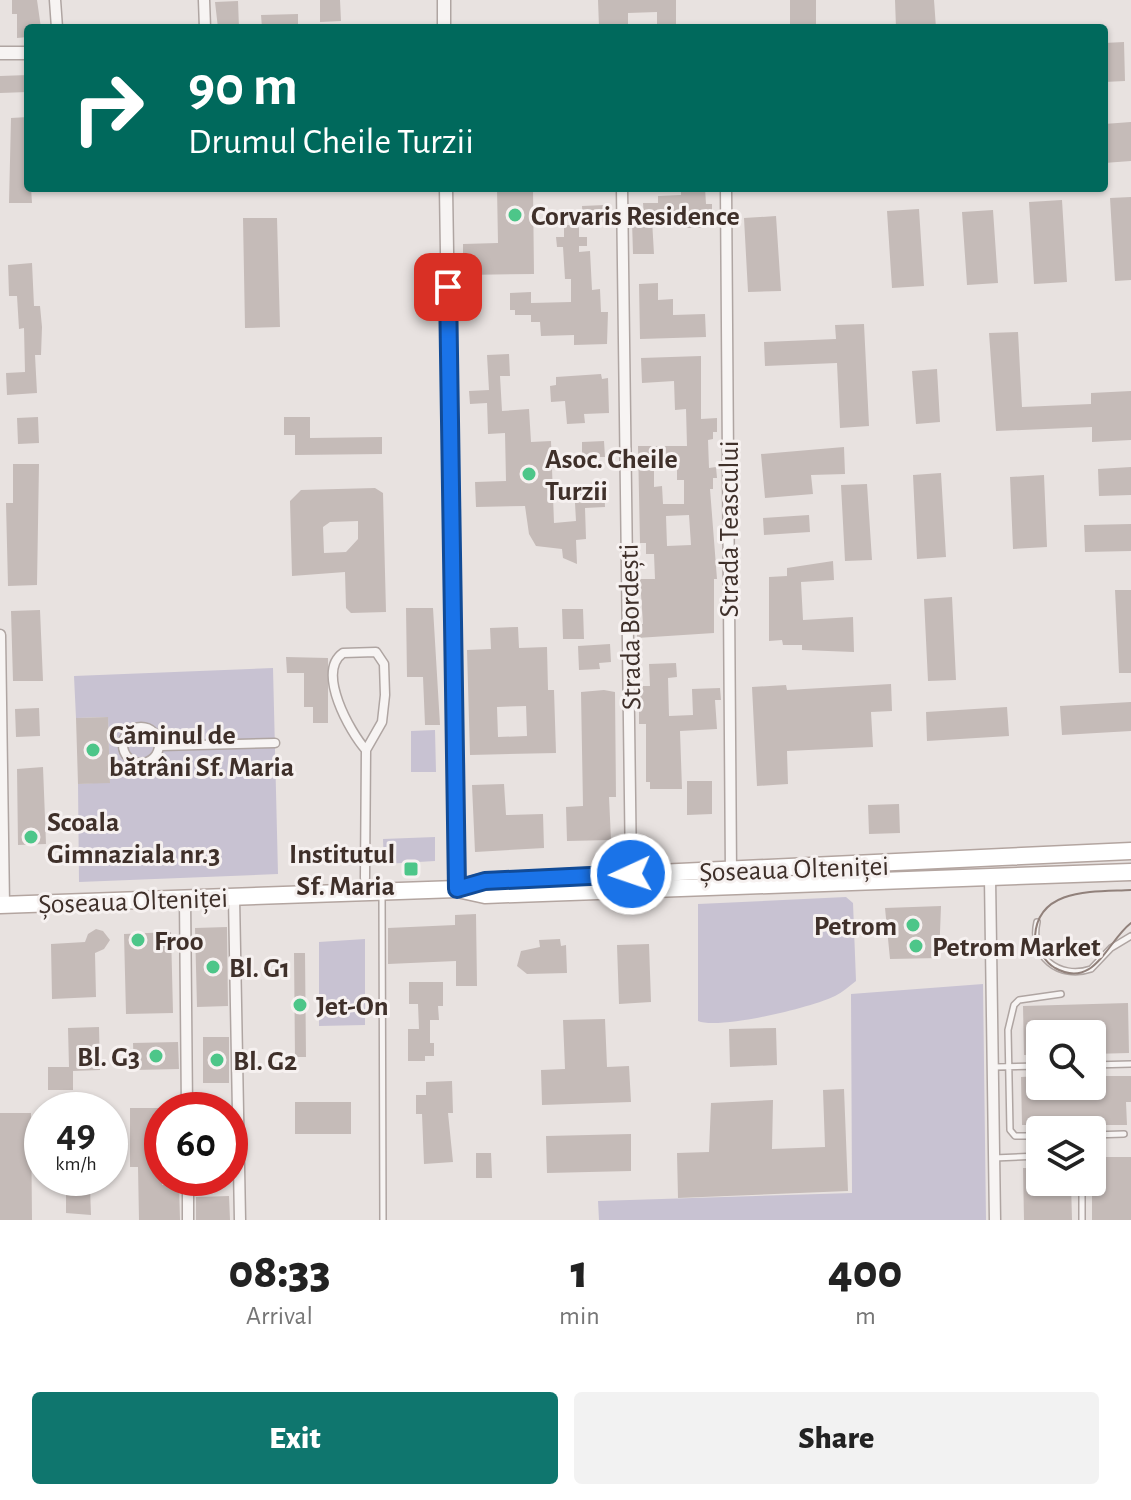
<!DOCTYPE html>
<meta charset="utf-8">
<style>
body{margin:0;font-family:"Alegreya Sans",sans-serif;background:#f2f2f2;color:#222;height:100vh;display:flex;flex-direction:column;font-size:30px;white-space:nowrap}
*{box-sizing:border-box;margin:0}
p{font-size:26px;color:#767676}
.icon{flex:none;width:44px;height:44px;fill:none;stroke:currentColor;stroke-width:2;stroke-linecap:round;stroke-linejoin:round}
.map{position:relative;height:1220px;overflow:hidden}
.panel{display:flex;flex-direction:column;background:#fff;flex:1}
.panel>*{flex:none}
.top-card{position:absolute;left:24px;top:24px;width:1084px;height:168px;border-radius:8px;box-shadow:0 2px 6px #0004;background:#00695c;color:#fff;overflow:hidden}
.controls{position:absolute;left:1026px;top:1020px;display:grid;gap:16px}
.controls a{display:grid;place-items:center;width:80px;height:80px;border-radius:8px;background:#fff;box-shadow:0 2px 6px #0004;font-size:40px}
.speed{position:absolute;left:24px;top:1092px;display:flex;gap:16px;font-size:40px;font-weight:700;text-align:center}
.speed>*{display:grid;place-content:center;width:104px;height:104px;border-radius:50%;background:#fff;box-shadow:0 2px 6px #0004;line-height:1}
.speed small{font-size:20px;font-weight:400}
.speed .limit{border:12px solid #d22;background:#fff;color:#111}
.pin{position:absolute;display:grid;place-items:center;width:68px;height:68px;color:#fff;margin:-34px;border-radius:16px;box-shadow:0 4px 12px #0006}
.me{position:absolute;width:88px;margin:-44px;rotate:267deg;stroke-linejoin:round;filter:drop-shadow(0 0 6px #0008)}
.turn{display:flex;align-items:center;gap:28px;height:168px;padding:0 32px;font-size:36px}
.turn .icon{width:104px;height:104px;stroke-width:2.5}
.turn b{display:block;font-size:56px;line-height:68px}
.eta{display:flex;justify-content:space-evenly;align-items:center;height:136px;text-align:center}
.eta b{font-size:48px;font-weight:800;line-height:56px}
.cta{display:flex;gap:16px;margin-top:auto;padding:16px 32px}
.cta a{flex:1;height:92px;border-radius:8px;background:#0f766e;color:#fff;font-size:32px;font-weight:800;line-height:92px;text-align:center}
.cta a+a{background:#f2f2f2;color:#222}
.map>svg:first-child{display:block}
.green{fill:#c8c2d2}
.building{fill:#c5bbb8;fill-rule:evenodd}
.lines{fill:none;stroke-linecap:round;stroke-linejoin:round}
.service-casing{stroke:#afa5a2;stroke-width:8}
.pedestrian-casing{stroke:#afa5a2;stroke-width:11}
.minor-casing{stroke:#afa5a2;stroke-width:13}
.tertiary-casing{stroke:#afa5a2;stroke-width:15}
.primary-casing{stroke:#b3a5a0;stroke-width:19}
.service{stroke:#f7f4f3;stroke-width:5}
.pedestrian{stroke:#f7f4f3;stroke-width:8}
.minor{stroke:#f7f4f3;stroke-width:10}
.tertiary{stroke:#f7f4f3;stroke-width:12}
.primary{stroke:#fff;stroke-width:16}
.tram{stroke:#91817b;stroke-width:2}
.route-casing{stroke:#114b97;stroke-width:20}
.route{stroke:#1a73e8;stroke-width:14}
.poi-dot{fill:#4dc689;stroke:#f6f1f0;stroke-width:3}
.labels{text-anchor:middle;stroke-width:6;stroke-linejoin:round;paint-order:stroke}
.poi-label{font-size:28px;font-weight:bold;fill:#3f302a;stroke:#f6f1f0;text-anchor:start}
.street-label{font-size:28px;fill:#3f302a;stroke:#f6f1f0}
</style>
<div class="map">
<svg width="1131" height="1220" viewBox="0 0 1131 1220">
<rect width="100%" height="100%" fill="#e8e2e0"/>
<path class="green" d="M273,668L278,874L79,882L78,784L110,782L108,717L76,718L74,676Z
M435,730L436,772H411V731Z
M435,837V861L384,864L383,839Z
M846,897L853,903L856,981C849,986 843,992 835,996C814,1007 719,1030 698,1021V904Z
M365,939V1025L319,1026V942Z
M983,984L986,1220H599L598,1201L852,1193L851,994Z"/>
<path class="building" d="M12,0H37L41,28H28V37L17,38V14H12Z
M320,0H340L341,21L320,22Z
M598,0H676V24H657V12L628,13V26L599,27Z
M790,0H816V28H790Z
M895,0H934L936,28H896Z
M238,1L239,28H218L215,2Z
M298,14V28H262L261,15Z
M1124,42L1125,81L1104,82V43Z
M28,75V92L0,93V76Z
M28,117V188H31L32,203H9L11,118Z
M1131,122V161L1104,163V124Z
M497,188H533L534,274L463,275V244L498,243Z
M681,188H705L706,204H712V228H685V222H676V216L644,217L643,203H658V196L681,195Z
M1131,197V280L1115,281L1110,198Z
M1062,200L1067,282L1034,284L1029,202Z
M605,205V222L583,223L582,206Z
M919,209L924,286L892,288L887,211Z
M993,210L998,283L967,285L962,212Z
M776,216L781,291L748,292L744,218Z
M243,218H277L280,327L245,328Z
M652,220L654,254H633L632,221Z
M564,225H579V237H587V246H579V252L590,251L592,290L600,289L601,312H608L607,344L574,345V335L541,336L540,322H531V315H515V310H510V293L531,292V303L571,302V279H565L563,247H557L556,237H564Z
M32,263L34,306H40L42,327L41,355H35L37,393L7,395L6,373L25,372L24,328L19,329L17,296H9L8,265Z
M658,283V300L673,299V315L705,314L706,337L640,339L639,284Z
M864,324L869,426L840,428L837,363L765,366L764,342L836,339L835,325Z
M1018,332L1022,407L1091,404V393L1131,391V440L1092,442V427L996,431L989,333Z
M509,354L510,376H500L502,411L529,409L531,442L551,441L554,523L576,521L574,485L604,483L605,507L585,508L586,539L576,540L577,564L563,558L562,549L536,546L529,534L525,506L476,507L475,482L506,481L505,433L488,434L487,403L470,404L469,391L489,390L487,355Z
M701,356V419L717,418V432H713V439L708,440L709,468L716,467L717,478H713V489H710L717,579H714V633L637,638V624H643L640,579H655L654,554H646V543H640L638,446H687L686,409L675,410L674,381L642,383L641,358ZM654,456H677V480H684V504H663L662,486L654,487ZM689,515L691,545L667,546L666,516Z
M937,369L940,422L916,424L912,371Z
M601,374L602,379L608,378L609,413L584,414L585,423L567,424L565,401L551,402L550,386L556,385V377Z
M38,417L39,443L18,444L17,418Z
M284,417H310V438L382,437V454L295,455V435H284Z
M604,441L605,457H582V442Z
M844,447L845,474L811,475L813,494L765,498L761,454Z
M13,464H39L37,585L8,586L6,503H13Z
M1131,467V495L1099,496L1098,469Z
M941,473L946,557L917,559L913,475Z
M1044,475L1047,547L1013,549L1010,477Z
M867,484L872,560L845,561L841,485Z
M375,488L383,493L386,612L351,613L346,608L345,572L292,576L290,501L301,490ZM358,521V539L346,552L324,553L323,527L330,522Z
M809,515L810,532L764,535L763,518Z
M1131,524V551L1085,552L1084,525Z
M833,561L834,580L801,582L803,620L853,617L854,652L802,650V645H783L782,640L769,641V577L787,576V568Z
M1115,590H1131V673H1119Z
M952,597L956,680L928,681L924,599Z
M406,608H433L440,725H425L423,677H407Z
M562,609H583L584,639H563Z
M40,610L43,681H13L11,611Z
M518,627L519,648L547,647L548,690H554L556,753L470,755L467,650L491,649L490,628ZM526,706L527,736L498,737L497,707Z
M610,644L611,662L599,663L600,669L579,670L578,646Z
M286,657L328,658V723H313V707H304V673H287Z
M676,663L677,677L668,678L669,716L693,715L692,689L720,688L721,700H715L717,729L680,731L682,789H650V782H646V724H639V686H650L649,664Z
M891,684L892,711L871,712L873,747L787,751L788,784L757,786L752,687L786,685L787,690Z
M604,690L615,692L616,797H609L611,840L567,841L566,807L583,806L581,692Z
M1131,702V731L1062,735L1060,706Z
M1007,707L1009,736L927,741L926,712Z
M39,708L40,736L16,737L15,709Z
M108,717L110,783L78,784L76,718Z
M43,767L46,844L18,845L17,769Z
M687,781H712V814L687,815Z
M504,784L506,815L543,814L544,848L475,852L472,785Z
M899,804L900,833L869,834L868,805Z
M941,906L939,958L890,959L885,908Z
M476,914L477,986H456V961L388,964V928L455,925V915Z
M227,927L228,1006L197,1007L195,928Z
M96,929L103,931L110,940L104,949L95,953L96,997L52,999L51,944L85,942L88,934Z
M171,932L173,1013L126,1014L124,934Z
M560,939L561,946L566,945L567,973L527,974L517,966L521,951L540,947L539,940Z
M649,944L651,1002L619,1004L617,945Z
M294,953H305L306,1057H295Z
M409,982H443V1006H438L439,1020H430V1043H434V1056H425V1061H408V1029H419L418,1004H409Z
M1128,1003L1129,1053L1092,1054V1034H1040V1055H1024L1023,1006Z
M605,1019L607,1067L629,1066L631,1102L542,1105L541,1070L565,1069L563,1020Z
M99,1027L100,1070L73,1071V1090H48V1067H69L68,1028Z
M776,1028L777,1065L730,1067L729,1029Z
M203,1037H229V1083H203Z
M178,1042L179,1069L134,1070L133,1043Z
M1040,1076V1086H1092V1076H1131V1102H1126L1127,1125H1022L1021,1077Z
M452,1081L453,1113H448L453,1162L424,1164L422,1114H416V1095H426V1082Z
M844,1089L848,1191L678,1198L677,1153L709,1152L711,1103L773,1100L772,1149L825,1147L823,1090Z
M295,1102H351V1134H295Z
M130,1108H162V1185L179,1184L180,1220H139L138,1167H130Z
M0,1113H31L32,1220H0Z
M631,1134V1171L547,1173L546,1136Z
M476,1153H491L492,1178H476Z
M1092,1157H1131V1220H1092Z
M1023,1168H1040V1182H1071L1072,1220H1024Z
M90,1187L91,1215L66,1213V1188Z
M229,1196L230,1220H196V1197Z"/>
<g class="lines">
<g class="service-casing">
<path id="service" d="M382,893L383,1220
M1037,922C1029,956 1059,980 1091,969L1111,948L1131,936
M1092,1065L1131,1064
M994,1067L1040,1066
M1092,1135L1124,1134
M1040,1136H1015L1010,1130L1008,1030L1014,1005L1019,1000L1061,994
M994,1158L1040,1156
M1082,1182V1220"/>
</g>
<g class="pedestrian-casing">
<path id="pedestrian" d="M123 745a18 18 0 1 1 36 0a18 18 0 1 1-36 0Z
M160,746L275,743
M365,878L366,750L382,722L385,695L384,664L376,652L343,653C316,672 350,732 366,750"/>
</g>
<g class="minor-casing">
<path id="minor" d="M55,0L57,28
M204,0L205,28
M622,188L631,874
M726,188L731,874
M0,635L4,905
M990,878L995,1220
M234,897L240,1220
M185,899L187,1110
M188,1178V1220"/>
</g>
<g class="tertiary-casing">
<path id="tertiary" d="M444,0V28
M0,53H28
M446,188L457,889"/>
</g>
<g class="primary-casing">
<path id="primary" d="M462,890L485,895L1131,872
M0,905L457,889L485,881L1131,851"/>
</g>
<use href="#service" class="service"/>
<use href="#pedestrian" class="pedestrian"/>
<use href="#minor" class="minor"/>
<use href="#tertiary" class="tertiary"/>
<use href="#primary" class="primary"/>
<path class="tram" d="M1131,890C1095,892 1038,887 1035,936C1038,949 1043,961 1055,968C1095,990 1107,941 1131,923"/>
</g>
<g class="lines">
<g class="route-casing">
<path id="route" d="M448,287L457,889L485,881L631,874"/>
</g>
<use href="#route" class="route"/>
</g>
<g class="poi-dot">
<circle cx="515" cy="215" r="8"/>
<circle cx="529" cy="474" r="8"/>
<circle cx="93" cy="750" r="8"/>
<circle cx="31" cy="837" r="8"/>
<rect x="403" y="861" width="16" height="16" rx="4"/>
<circle cx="913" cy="925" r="8"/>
<circle cx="138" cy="940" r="8"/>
<circle cx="916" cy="946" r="8"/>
<circle cx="213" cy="967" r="8"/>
<circle cx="300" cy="1005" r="8"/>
<circle cx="156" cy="1056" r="8"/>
<circle cx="217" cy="1060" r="8"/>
</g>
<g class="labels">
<g class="poi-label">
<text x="531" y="225">Corvaris Residence</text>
<text x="545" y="468">Asoc. Cheile<tspan x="545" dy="32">Turzii</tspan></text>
<text x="109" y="744">Căminul de<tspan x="109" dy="32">bătrâni Sf. Maria</tspan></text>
<text x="47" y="831">Scoala<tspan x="47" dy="32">Gimnaziala nr.3</tspan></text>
<text x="395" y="863" text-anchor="end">Institutul<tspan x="395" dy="32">Sf. Maria</tspan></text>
<text x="897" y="935" text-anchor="end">Petrom</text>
<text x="154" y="950">Froo</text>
<text x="932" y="956">Petrom Market</text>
<text x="229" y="977">Bl. G1</text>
<text x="316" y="1015">Jet-On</text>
<text x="140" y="1066" text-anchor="end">Bl. G3</text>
<text x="233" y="1070">Bl. G2</text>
</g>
<g class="street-label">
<text transform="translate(728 529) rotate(-90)" y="10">Strada Teascului</text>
<text transform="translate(629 627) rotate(-91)" y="10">Strada Bordești</text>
<text transform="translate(794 868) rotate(-2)" y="10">Șoseaua Olteniței</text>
<text transform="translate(133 900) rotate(-2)" y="10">Șoseaua Olteniței</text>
</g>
</g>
</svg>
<div class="controls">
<a><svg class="icon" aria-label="search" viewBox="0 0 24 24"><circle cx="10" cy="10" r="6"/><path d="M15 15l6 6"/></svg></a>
<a><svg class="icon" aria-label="layers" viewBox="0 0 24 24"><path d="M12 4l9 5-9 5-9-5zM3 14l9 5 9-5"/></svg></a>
</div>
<div class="speed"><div>49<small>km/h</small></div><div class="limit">60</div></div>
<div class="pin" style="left:448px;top:287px;background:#d93025"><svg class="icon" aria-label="arrive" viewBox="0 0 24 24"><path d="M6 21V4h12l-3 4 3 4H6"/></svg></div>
<svg class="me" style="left:631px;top:874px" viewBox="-20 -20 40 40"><circle r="17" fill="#1a73e8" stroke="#fff" stroke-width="3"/><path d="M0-11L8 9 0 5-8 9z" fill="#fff"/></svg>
<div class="top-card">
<div class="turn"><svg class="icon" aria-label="right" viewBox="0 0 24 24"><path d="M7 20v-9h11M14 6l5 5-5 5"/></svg><div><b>90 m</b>Drumul Cheile Turzii</div></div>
</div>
</div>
<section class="panel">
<div class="eta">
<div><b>08:33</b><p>Arrival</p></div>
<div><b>1</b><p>min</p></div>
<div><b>400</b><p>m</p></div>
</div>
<div class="cta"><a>Exit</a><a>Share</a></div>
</section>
